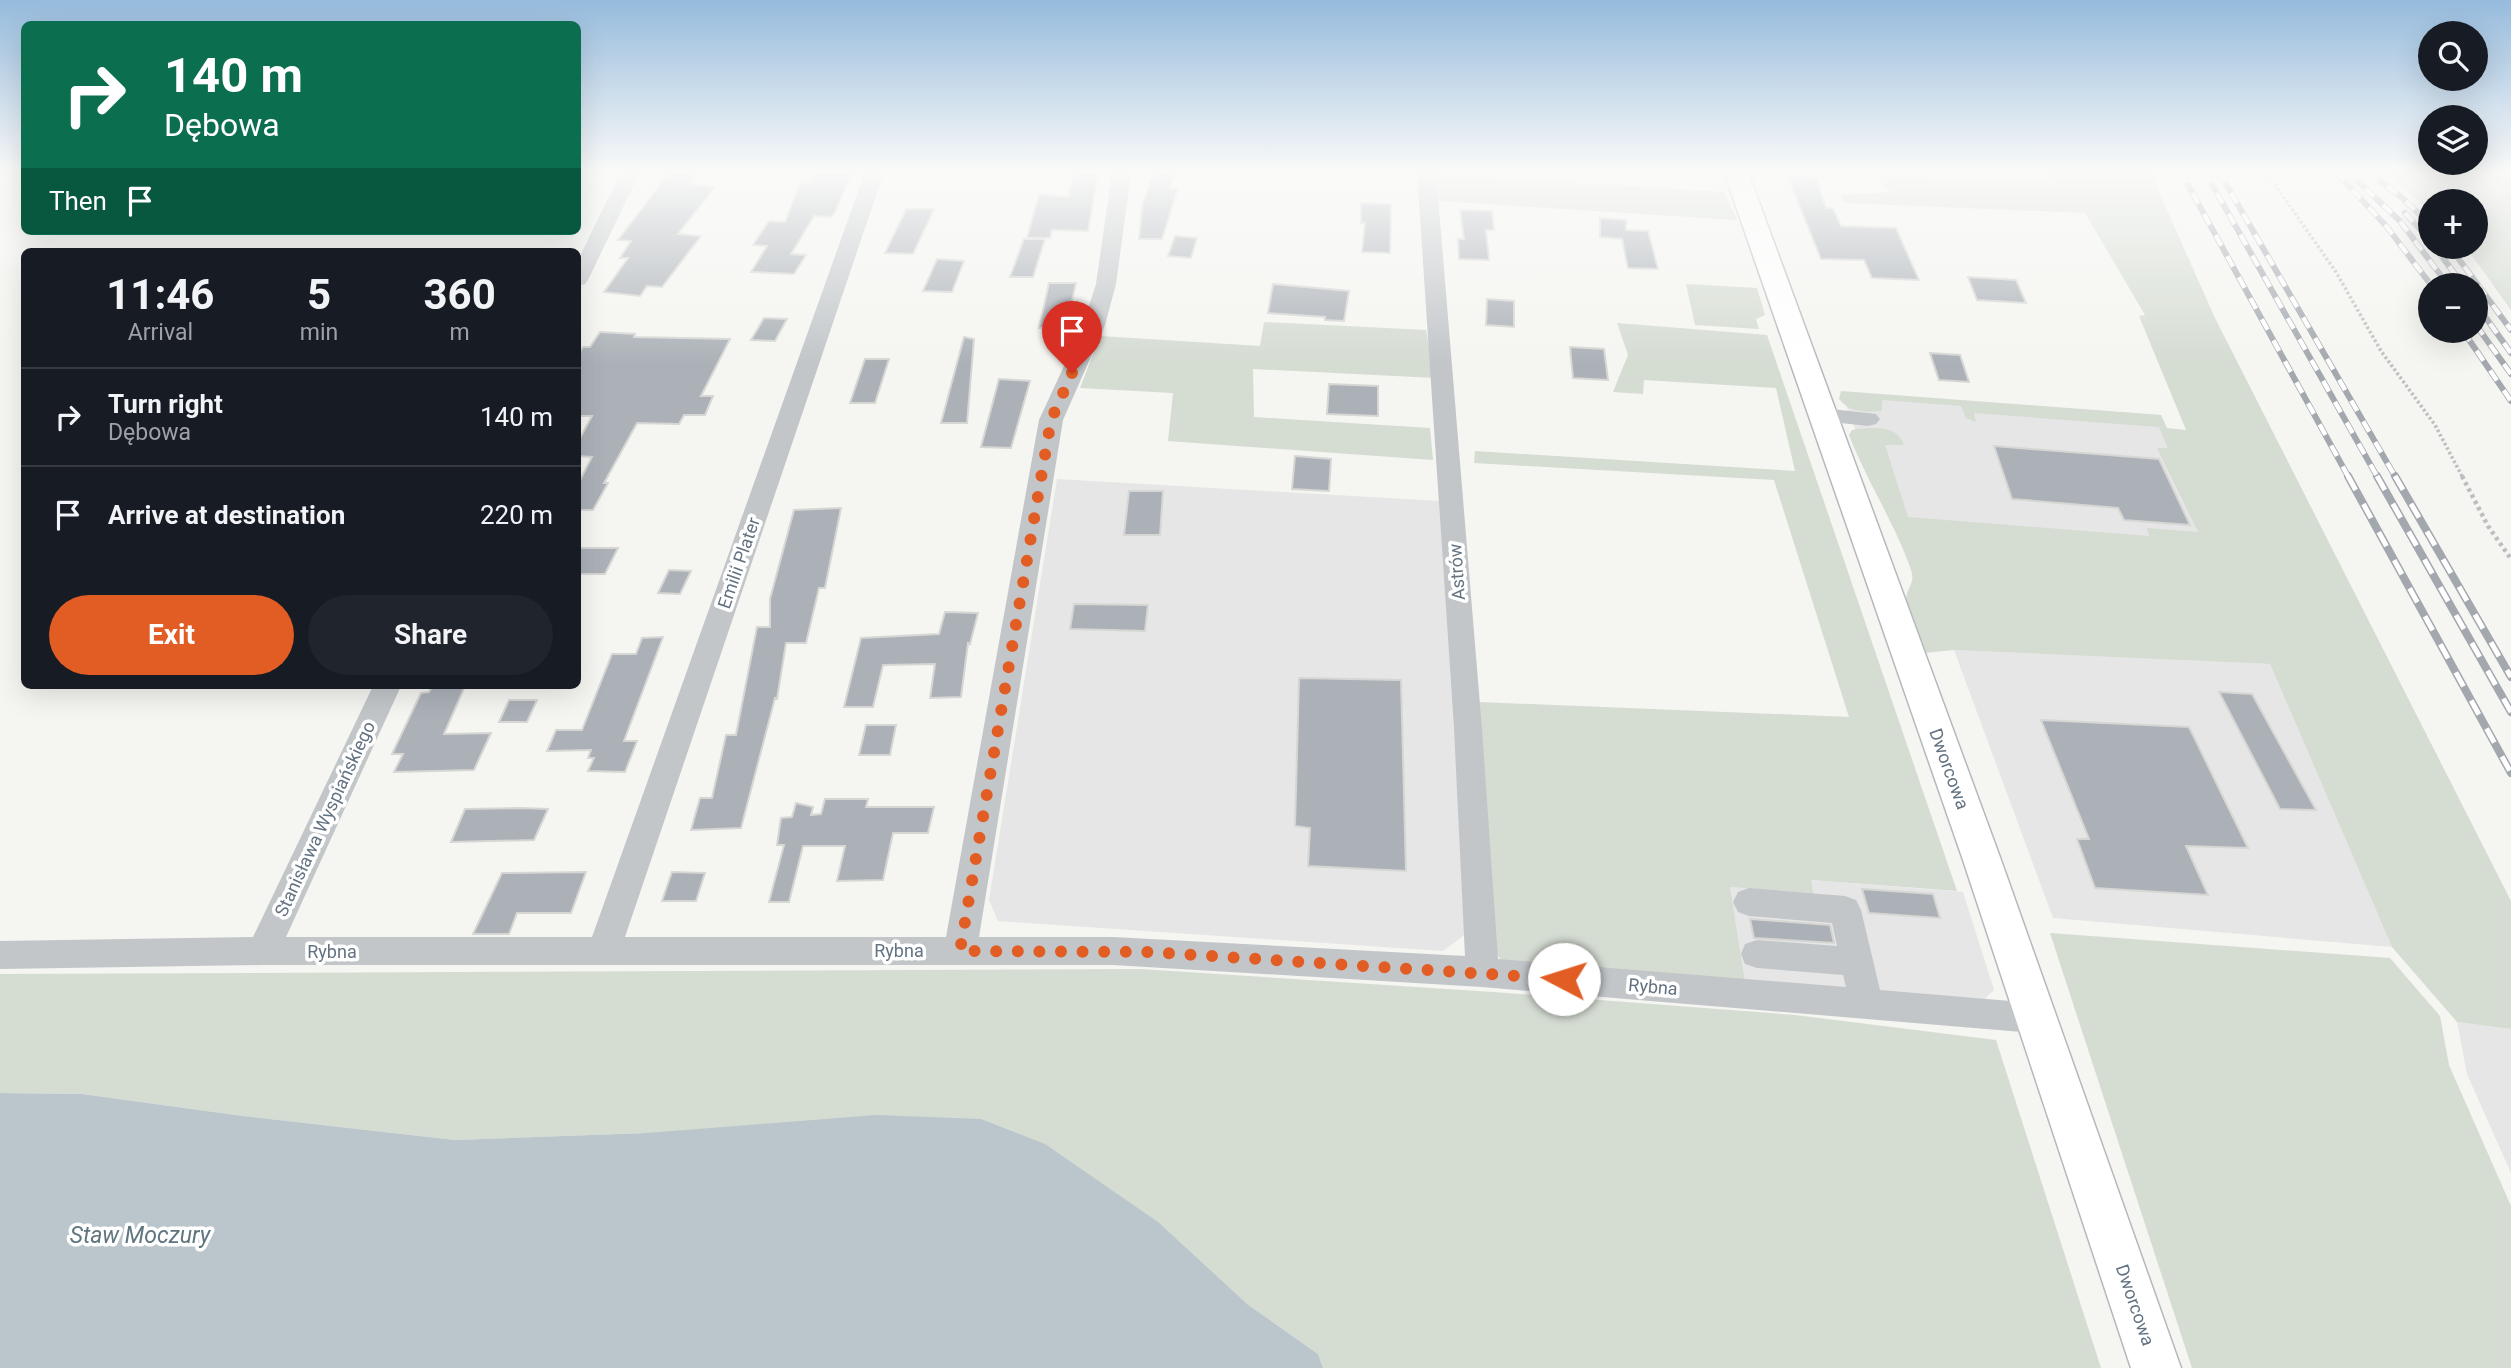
<!DOCTYPE html>
<meta charset="utf-8">
<style>
body{margin:0;font-family:Roboto,sans-serif;background:#20242c;color:#f1f3f6;height:100vh;display:flex;flex-direction:column;font-size:26px;white-space:nowrap}
*{box-sizing:border-box;margin:0}
p{font-size:23px;color:#9ea1a6}
.icon{flex:none;width:38px;height:38px;fill:none;stroke:currentColor;stroke-width:2;stroke-linecap:round;stroke-linejoin:round}
.map{position:relative;flex:1;overflow:hidden}
.drawer{position:absolute;left:21px;top:248px;width:560px;height:441px;display:flex;flex-direction:column;background:#171b24;border-radius:10px;box-shadow:0 7px 28px #0002}
.drawer>*{flex:none}
.hud{position:absolute;left:21px;top:21px;width:560px;height:214px;border-radius:10px;box-shadow:0 7px 28px #0002;background:#0b6e4f;color:#fff;overflow:hidden}
.fabs{position:absolute;left:2418px;top:21px;display:grid;gap:14px}
.fabs a{display:grid;place-items:center;width:70px;height:70px;border-radius:50%;background:#171b24;box-shadow:0 7px 28px #0002;font-size:35px}
.pin{position:absolute;display:grid;place-items:center;width:60px;height:60px;color:#fff;margin:-72px -30px;border-radius:50% 50% 50% 0;rotate:-45deg;box-shadow:0 0 7px #0007}
.pin .icon{rotate:45deg}
.me{position:absolute;width:77px;margin:-38px;rotate:275deg;stroke-linejoin:round;filter:drop-shadow(0 0 5px #0008)}
.turn{display:flex;align-items:center;gap:24px;height:147px;padding:0 28px;font-size:32px}
.turn .icon{width:91px;height:91px;stroke-width:2.5}
.turn b{display:block;font-size:49px;line-height:60px}
.then{display:flex;align-items:center;height:66px;padding:0 28px;background:#0003;gap:14px;font-size:26px}
.eta{display:flex;justify-content:space-evenly;align-items:center;height:119px;text-align:center}
.eta b{font-size:42px;font-weight:700;line-height:49px}
.primary-button{display:flex;gap:14px;margin-top:auto;padding:14px 28px}
.primary-button a{flex:1;height:80px;border-radius:42px;background:#e25d24;color:#fff;font-size:28px;font-weight:700;line-height:80px;text-align:center}
.primary-button a+a{background:#20242c;color:#f1f3f6}
ul{padding:0;list-style:none}
li{display:flex;align-items:center;gap:21px;height:98px;padding:0 28px;border-top:2px solid #363941}
li div{flex:1}
li b{display:block;font-size:26px}
li em{font-style:normal}
.map>svg:first-child{display:block}
.built{fill:#e5e6e5}
.green{fill:#d5dcd2}
.water{fill:#bbc6cc}
.building{fill:#abb1b7;stroke:#d6d6d4;stroke-width:2}
.lines{fill:none;stroke-linecap:round;stroke-linejoin:round}
.major-casing{stroke:#b5b9bd;stroke-width:3}
.path-far1{stroke:#bcbec0;stroke-width:3.5;stroke-dasharray:2.5 2.5;stroke-linecap:butt}
.path{stroke:#bcbec0;stroke-width:4.5;stroke-dasharray:3.5 3.5;stroke-linecap:butt}
.minor{fill:#c2c6c9;fill-rule:evenodd}
.major{fill:#fff;fill-rule:evenodd}
.rail-far1-casing{stroke:#a3a8ae;stroke-width:6}
.rail-casing{stroke:#a3a8ae;stroke-width:8}
.rail-far1{stroke:#fff;stroke-width:4.5;stroke-dasharray:12;stroke-linecap:butt}
.rail{stroke:#fff;stroke-width:5;stroke-dasharray:16;stroke-linecap:butt}
.route{stroke:#e25d24;stroke-width:12;stroke-dasharray:0 21.6}
.labels{text-anchor:middle;stroke-width:7;stroke-linejoin:round;paint-order:stroke}
.street-label{font-size:18px;fill:#647382;stroke:#fff}
.near-water-label{font-size:23px;font-style:italic;fill:#5f757f;stroke:#fff}
</style>
<div class="map">
<svg width="2511" height="1368" viewBox="0 0 2511 1368">
<rect width="100%" height="100%" fill="#f5f5f1"/>
<path class="built" d="M1841,392L2161,415L2218,546L1890,522Z
M1057,479L1439,501L1467,933L1443,951L998,921L989,900Z
M1954,650L2270,664L2392,947L2053,918Z
M1810,880L1963,892L1994,990L1983,1000L1745,981L1730,887L1812,892Z
M2457,1022L2511,1029V1173L2467,1074Z"/>
<path class="green" d="M2041,172H2150L2215,318L2511,901V1029L2457,1022L2392,947L2270,664L1954,650L1924,653C1919,637 1907,617 1906,601C1906,588 1916,583 1911,570C1895,523 1867,482 1849,435L1852,430C1870,427 1898,424 1904,445H1885L1908,517L2149,536L2147,528L2198,532L2157,448H2168L2159,427L1974,413L1976,422L1966,418L1961,406L1882,400V411C1866,412 1850,413 1839,399L1841,391L2161,415L2167,428L2186,430L2139,316L2145,315L2085,213L1844,203L1841,195L1890,192L1877,176L2059,182L2045,179Z
M2384,172L2511,174V310L2466,247H2476V201H2431V212Z
M1435,174L1724,192L1737,220L1438,201Z
M1686,284L1757,288L1765,315L1756,319L1759,329L1695,325Z
M1264,322L1426,330L1435,378L1253,369L1254,417L1430,428L1433,460L1168,441L1173,393L1080,388L1100,336L1260,346Z
M1617,323L1767,335L1957,891L1811,880L1813,893L1730,887L1745,981L1503,963L1493,949L1479,702L1849,717L1774,480L1474,463L1475,451L1795,471L1776,388L1644,380L1643,394L1613,392L1628,355Z
M2050,933L2390,958L2440,1016L2449,1065L2511,1206V1368H2192Z
M1140,969L1493,992L1795,1015L1996,1040L2101,1368H1323L1318,1354L1247,1304L647,1133L455,1140L243,1116L82,1094L0,1093V974Z"/>
<path class="water" d="M0,1093L82,1094L243,1116L455,1140L647,1133L876,1115L981,1119L1045,1144L1158,1222L1247,1304L1318,1354L1323,1368H0Z"/>
<path class="building" d="M670,172H698L689,184L715,187L678,234L701,236L662,287L647,286L640,296L604,292L628,258H620L631,241L618,240Z
M814,172H852L835,212L831,217L814,216L791,254L806,255L794,274L751,272L767,246L753,245L769,221L785,222L800,183H810Z
M1073,172H1098L1088,231L1052,230L1050,238H1027L1039,194L1069,197Z
M1153,172H1175L1170,188H1178L1162,239H1139L1142,207Z
M1787,175L1816,176L1826,208H1833L1841,226L1896,228L1919,280L1872,278L1864,260L1821,259Z
M1361,203L1391,204L1390,253L1362,252L1365,223H1361Z
M906,209H934L913,254L885,253Z
M1460,210L1492,211L1494,230H1486L1489,260L1459,259L1458,239H1464Z
M1600,218L1626,220V230L1648,231L1658,269L1628,268L1622,239L1600,237Z
M1175,236L1197,238L1191,258L1168,256Z
M1024,239H1045L1033,277H1010Z
M937,259L964,261L952,292L923,291Z
M1968,277L2016,280L2026,303L1977,300Z
M1049,283H1076L1066,328H1039Z
M1273,284L1349,291L1344,321L1325,320V317L1268,313Z
M1487,299L1514,301V327L1486,325Z
M764,318L787,319L775,341L751,340Z
M600,332L635,334L634,337L730,339L701,396H713L705,415H684L679,424L637,423L604,483H608L593,510H578V484L592,457L578,456V442L592,416H578V354L583,347H590Z
M964,337L974,339L967,423H941Z
M1570,347L1604,349L1608,380L1573,378Z
M1930,353L1960,355L1969,382L1939,380Z
M865,359H889L875,403H850Z
M999,379L1030,381L1011,448L981,447Z
M1329,384L1378,386V416L1327,414Z
M1994,446L2159,459L2190,525L2124,520L2118,508L2012,499Z
M1295,456L1331,459L1329,491L1292,489Z
M1129,491H1163L1160,535H1124Z
M841,508L825,588H819L806,643H786L777,699L775,698L741,828L691,830L700,798H712L726,735H736L757,627H770V599L794,510Z
M578,548H618L605,574H578Z
M669,570L691,571L680,594L658,593Z
M1074,604L1148,605L1145,631L1070,629Z
M945,612L978,613L970,644L968,643L961,697L930,698L935,664L883,665L873,707H844L861,638L939,634Z
M663,637L624,741H637L625,772L588,771L594,758H588L591,750L547,751L556,730H582L612,654H636L642,638Z
M1299,678L1401,680L1406,871L1308,866L1310,828L1295,826Z
M432,686H465L444,734L491,733L474,770L394,772L403,754H392L421,693L429,692Z
M2219,692L2252,694L2316,810L2280,809Z
M509,700H537L527,722H499Z
M2041,720L2189,727L2248,848L2186,846L2208,895L2095,888L2077,839H2089Z
M866,725H896L890,755H859Z
M825,799H868L866,807H934L928,833H893L883,880L837,881L845,846H803L789,902H769L784,845H777L781,818L792,817L796,803L813,807L811,815L821,814Z
M521,808L548,809L534,840L451,842L465,809Z
M586,872L571,913H517L509,934H473L502,873Z
M672,872L705,873L696,901H662Z
M1862,889L1933,894L1940,918L1869,913Z
M1750,919L1830,925L1834,943L1754,938Z"/>
<g class="lines">
<g class="major-casing">
<path id="major" d="M1724,172H1748L2001,860L2181,1368H2131L1963,860Z"/>
</g>
<path class="path-far1" d="M2266,172L2336,272L2381,351L2435,425L2463,478"/>
<path class="path" d="M2462,476L2488,526L2511,559"/>
<path class="minor" d="M621,172H640L588,280L585,284L578,286V260Z
M865,172H884L625,937H946L1039,420L1083,325L1096,284L1112,172H1131L1116,284L1105,325L1063,420L979,937H1113L1465,956L1454,729L1417,172H1436L1482,729L1498,959L1846,987L1843,975L1757,968L1745,964L1741,954L1745,944L1757,940L1837,946L1832,923L1749,916L1738,912L1733,902L1738,892L1749,888L1845,896L1856,900L1861,910L1880,990L2035,1003L2047,1007L2052,1018L2047,1029L2035,1033L1482,987L1113,965H263L0,969V941L253,937L373,686H401L286,937H592Z
M1822,408L1876,414L1880,419L1876,424L1868,426L1814,420L1810,415L1814,410Z"/>
<use href="#major" class="major"/>
<g class="rail-far1-casing">
<path id="rail-far1" d="M2181,172L2349,478
M2205,172L2378,478
M2219,172L2396,478
M2336,172L2387,227L2431,285
M2348,172L2400,221L2448,285
M2368,172L2400,196L2431,225
M2405,213L2431,241
M2435,247L2463,285
M2450,247L2511,330
M2476,304L2511,353
M2476,325L2511,374
M2463,331L2511,401"/>
</g>
<g class="rail-casing">
<path id="rail" d="M2348,476L2511,773
M2377,476L2511,712
M2395,476L2511,677"/>
</g>
<use href="#rail-far1" class="rail-far1"/>
<use href="#rail" class="rail"/>
</g>
<linearGradient id="sky" x2="0" y2="1"><stop stop-color="#96bbdd"/><stop offset="0.47" stop-color="#fafaf9"/><stop offset="1" stop-color="#fafaf9" stop-opacity="0"/></linearGradient>
<rect width="2511" height="364" fill="url(#sky)"/>
<g class="lines">
<path class="route" d="M1072,373L1051,420L960,951L1150,952L1564,979"/>
</g>
<g class="labels">
<g class="street-label">
<text transform="translate(739 563) rotate(-71)" y="6">Emilii Plater</text>
<text transform="translate(1457 572) rotate(-94)" y="6">Astrów</text>
<text transform="translate(1949 769) rotate(70)" y="6">Dworcowa</text>
<text transform="translate(325 819) rotate(-65)" y="6">Stanisława Wyspiańskiego</text>
<text x="899" y="957">Rybna</text>
<text x="332" y="958">Rybna</text>
<text transform="translate(1653 987) rotate(5)" y="6">Rybna</text>
<text transform="translate(2135 1305) rotate(71)" y="6">Dworcowa</text>
</g>
<g class="near-water-label">
<text x="140" y="1243">Staw Moczury</text>
</g>
</g>
</svg>
<div class="fabs">
<a><svg class="icon" aria-label="search" viewBox="0 0 24 24"><circle cx="10" cy="10" r="6"/><path d="M15 15l6 6"/></svg></a>
<a><svg class="icon" aria-label="layers" viewBox="0 0 24 24"><path d="M12 4l9 5-9 5-9-5zM3 14l9 5 9-5"/></svg></a>
<a>+</a>
<a>−</a>
</div>
<div class="pin" style="left:1072px;top:373px;background:#d93025"><svg class="icon" aria-label="arrive" viewBox="0 0 24 24"><path d="M6 21V4h12l-3 4 3 4H6"/></svg></div>
<svg class="me" style="left:1564px;top:979px" viewBox="-20 -20 40 40"><circle r="19" fill="#fff"/><path d="M0-13L10 11 0 6-10 11z" fill="#e25d24"/></svg>
<div class="hud">
<div class="turn"><svg class="icon" aria-label="right" viewBox="0 0 24 24"><path d="M7 20v-9h11M14 6l5 5-5 5"/></svg><div><b>140 m</b>Dębowa</div></div>
<div class="then">Then<svg class="icon" aria-label="arrive" viewBox="0 0 24 24"><path d="M6 21V4h12l-3 4 3 4H6"/></svg></div>
</div>
<section class="drawer">
<div class="eta">
<div><b>11:46</b><p>Arrival</p></div>
<div><b>5</b><p>min</p></div>
<div><b>360</b><p>m</p></div>
</div>
<ul>
<li><svg class="icon" aria-label="right" viewBox="0 0 24 24"><path d="M7 20v-9h11M14 6l5 5-5 5"/></svg><div><b>Turn right</b><p>Dębowa</p></div><em>140 m</em></li>
<li><svg class="icon" aria-label="arrive" viewBox="0 0 24 24"><path d="M6 21V4h12l-3 4 3 4H6"/></svg><div><b>Arrive at destination</b></div><em>220 m</em></li>
</ul>
<div class="primary-button"><a>Exit</a><a>Share</a></div>
</section>
</div>
